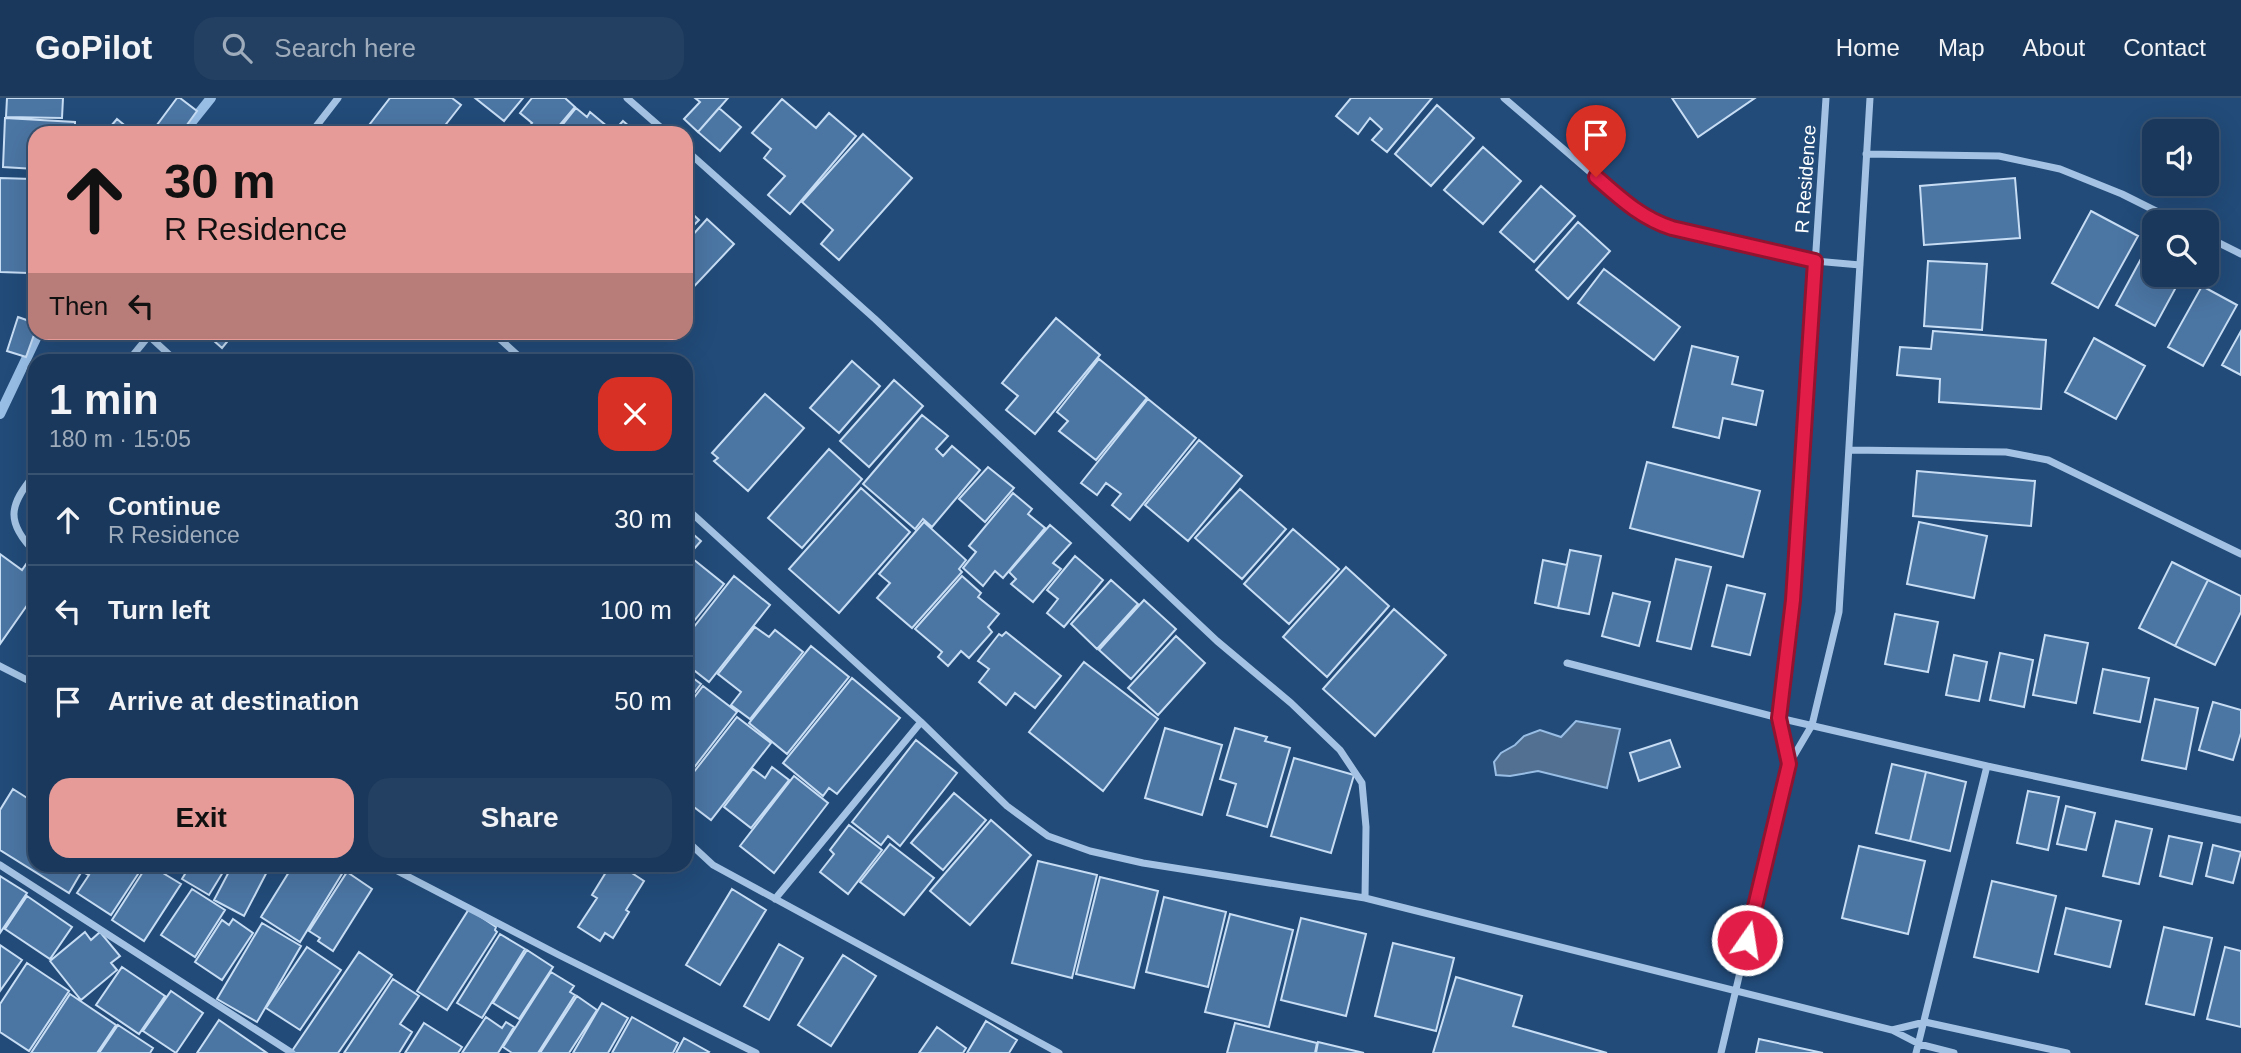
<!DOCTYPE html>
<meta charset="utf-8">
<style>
body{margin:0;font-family:Helvetica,sans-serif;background:#233f61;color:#f1f3f6;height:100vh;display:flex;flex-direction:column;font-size:26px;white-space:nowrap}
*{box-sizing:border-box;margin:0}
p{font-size:23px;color:#9facbb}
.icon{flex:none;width:38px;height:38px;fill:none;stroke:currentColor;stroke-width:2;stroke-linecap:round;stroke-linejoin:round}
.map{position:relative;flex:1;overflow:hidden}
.details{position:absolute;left:28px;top:256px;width:665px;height:518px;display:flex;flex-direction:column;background:#1a385b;border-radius:21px;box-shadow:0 7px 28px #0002,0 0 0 2px #385271}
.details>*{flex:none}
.hud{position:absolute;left:28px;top:28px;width:665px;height:214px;border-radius:21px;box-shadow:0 7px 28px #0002,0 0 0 2px #385271;background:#e69b98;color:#111;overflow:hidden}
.tools{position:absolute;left:2142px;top:21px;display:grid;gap:14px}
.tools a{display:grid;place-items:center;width:77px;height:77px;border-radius:14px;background:#1a385b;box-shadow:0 7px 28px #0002,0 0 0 2px #385271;font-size:35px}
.pin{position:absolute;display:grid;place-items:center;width:60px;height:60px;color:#fff;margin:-72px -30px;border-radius:50% 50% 50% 0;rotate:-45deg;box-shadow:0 0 7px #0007}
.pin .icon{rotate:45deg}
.me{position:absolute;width:77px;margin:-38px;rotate:13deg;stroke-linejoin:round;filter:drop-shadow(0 0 5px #0008)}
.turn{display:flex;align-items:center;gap:24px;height:147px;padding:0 21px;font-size:32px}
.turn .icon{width:91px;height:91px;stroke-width:2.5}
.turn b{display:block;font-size:49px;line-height:60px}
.then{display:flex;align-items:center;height:66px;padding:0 21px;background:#0003;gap:14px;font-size:26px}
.round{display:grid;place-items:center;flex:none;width:74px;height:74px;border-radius:21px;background:#233f61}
.head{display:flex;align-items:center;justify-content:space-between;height:119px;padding:0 21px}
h1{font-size:42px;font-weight:800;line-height:52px}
.cta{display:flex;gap:14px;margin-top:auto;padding:14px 21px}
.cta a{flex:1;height:80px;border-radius:21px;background:#e69b98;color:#111;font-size:28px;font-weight:800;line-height:80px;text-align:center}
.cta a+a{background:#233f61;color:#f1f3f6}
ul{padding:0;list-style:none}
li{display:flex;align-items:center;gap:21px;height:91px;padding:0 21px;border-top:2px solid #385271}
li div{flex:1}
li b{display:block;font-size:26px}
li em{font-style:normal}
header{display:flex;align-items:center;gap:42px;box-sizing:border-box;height:98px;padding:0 35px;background:#1a385b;border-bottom:2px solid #385271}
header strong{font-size:33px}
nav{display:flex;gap:38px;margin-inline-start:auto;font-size:24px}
.search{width:490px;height:63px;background:#233f61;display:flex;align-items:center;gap:18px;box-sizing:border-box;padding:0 24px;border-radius:21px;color:#9facbb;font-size:26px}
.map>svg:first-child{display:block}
.water{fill:#527092;stroke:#98bee6;stroke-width:2}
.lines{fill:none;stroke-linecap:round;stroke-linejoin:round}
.stream{stroke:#98bee6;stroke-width:10}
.building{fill:#4b75a3;stroke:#c7ddf4;stroke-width:2}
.street{stroke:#a4c3e4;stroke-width:7}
.route-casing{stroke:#92132f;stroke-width:18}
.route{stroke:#e11d48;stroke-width:12}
.labels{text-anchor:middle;stroke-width:6;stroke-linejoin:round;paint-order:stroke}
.street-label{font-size:19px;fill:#fff;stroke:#224b79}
</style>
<header>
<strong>GoPilot</strong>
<div class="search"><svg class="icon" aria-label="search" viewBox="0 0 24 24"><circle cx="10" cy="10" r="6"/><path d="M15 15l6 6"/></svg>Search here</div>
<nav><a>Home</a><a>Map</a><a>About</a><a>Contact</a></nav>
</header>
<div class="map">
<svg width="2241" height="955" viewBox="0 0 2241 955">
<rect width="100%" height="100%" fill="#224b79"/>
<path class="water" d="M1576,623L1620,631L1607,690L1538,673L1510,678L1496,677L1494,664L1501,655L1515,647L1524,638L1540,632L1561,639Z"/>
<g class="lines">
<path class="stream" d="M183,35L211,0
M0,316L39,234"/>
</g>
<path class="building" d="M7,0H63L62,20L6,19Z
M177,0H180L197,13L181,35H151Z
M390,0H452L461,7L439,35H363Z
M475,0H523L504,23Z
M532,0H565L575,9L553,35H524L532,25L520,15Z
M695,0H728L698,34L684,21L700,4Z
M1351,0H1432L1387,54L1372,42L1382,31L1370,20L1358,36L1336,18Z
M1672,0H1755L1698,39Z
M782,1L816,30L829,15L856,38L790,116L768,97L785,78L764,60L771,51L752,35Z
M1437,7L1474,40L1431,88L1395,56Z
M576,10L587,19L590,14L609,30L605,35H556Z
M719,10L741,29L720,53L698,34Z
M5,20L75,24V35H35V71L3,69Z
M117,21L134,35H105Z
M623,23L637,35H612Z
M863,36L912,80L839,162L821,146L833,132L802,104Z
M1483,49L1521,83L1483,126L1444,92Z
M0,80L32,81L28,175L0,174Z
M2015,80L2020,140L1924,147L1920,88Z
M1541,88L1575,118L1534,164L1500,134Z
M686,110L699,122L686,135Z
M2091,113L2138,138L2098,210L2052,185Z
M707,121L734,146L686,197V139L687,137L690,140Z
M1578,124L1610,153L1568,201L1536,172Z
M2142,159L2154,166V177H2175L2181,180L2155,228L2116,207Z
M1928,163L1987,166L1982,232L1924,228Z
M1604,171L1680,229L1654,262L1578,205Z
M2202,188L2237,207L2203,268L2168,249Z
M18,219L35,225V234L26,259L7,253Z
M1056,220L1100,257L1035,336L1006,312L1018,298L1002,285Z
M1933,233L2046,242L2041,311L1939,304L1940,281L1897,277L1900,249L1931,251Z
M2241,233V277L2222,267Z
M204,234H235L222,250Z
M2094,240L2145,268L2116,321L2065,294Z
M1692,248L1738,259L1732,286L1763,293L1756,327L1723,320L1719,340L1673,329Z
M1099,261L1147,300L1096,362L1059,333L1068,323L1057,314Z
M852,263L880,288L839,335L810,310Z
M894,282L923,308L869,369L840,343Z
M765,296L804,330L748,393L714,363L718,360L712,355Z
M1148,301L1196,340L1130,422L1112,407L1121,396L1106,385L1097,397L1081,385Z
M922,317L948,338L936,351L943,358L952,348L980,372L932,429L923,421L915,431L863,386Z
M1199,342L1242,378L1188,443L1145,407Z
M829,351L862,381L802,450L768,420Z
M1647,364L1760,393L1743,459L1630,430Z
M988,369L1014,390L985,424L959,401Z
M1917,373L2035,383L2031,428L1913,418Z
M861,390L910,434L839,515L789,471Z
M1240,391L1286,431L1242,481L1195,440Z
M1013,395L1032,411L1028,416L1045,430L1003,480L995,473L983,488L963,470L976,454L969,448Z
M924,424L966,462L959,471L962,474L912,530L877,500L890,485L879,476Z
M1919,424L1987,438L1974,500L1907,486Z
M1050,427L1071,445L1053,465L1061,471L1033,504L1011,486L1016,481L1009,474Z
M686,430L701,443L686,460Z
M1293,431L1339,471L1289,526L1244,486Z
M1570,452L1601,458L1589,516L1558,510Z
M0,456L22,472L29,462L35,467V496L0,546Z
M1075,458L1103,482L1064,529L1047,515L1058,501L1047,492Z
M693,461L724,486L686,533V469Z
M1676,461L1711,469L1691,551L1657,543Z
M1543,462L1567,467L1558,510L1535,505Z
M2172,464L2208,482L2175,548L2139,530Z
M1346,469L1389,508L1327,579L1283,539Z
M734,478L770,507L709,584L686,566V539Z
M962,478L981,495L978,499L999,516L988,529L992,534L969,560L961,553L948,568L938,559L942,554L915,531Z
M1111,482L1138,506L1097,551L1071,526Z
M2208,482L2241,498V514L2215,567L2175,548Z
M1727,487L1765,496L1750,557L1712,548Z
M1613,495L1650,504L1639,548L1602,538Z
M1144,502L1176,531L1131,581L1099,552Z
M1394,511L1446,557L1375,638L1323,591Z
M1895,516L1938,524L1928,574L1885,566Z
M755,529L769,539L775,532L803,554L750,621L731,607L741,594L718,576Z
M1006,534L1061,578L1035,610L1015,595L1006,607L979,584L989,571L978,563L999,536L1002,538Z
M2045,537L2088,545L2076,605L2033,597Z
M1176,538L1205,565L1158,617L1128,590Z
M811,548L849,579L787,656L749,625Z
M2000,555L2033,562L2024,609L1990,602Z
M1954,557L1987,564L1979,603L1946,597Z
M1084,564L1158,621L1103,693L1029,634Z
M2103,571L2149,580L2140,624L2094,615Z
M686,575L701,586L686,606Z
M852,580L900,620L837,696L829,690L823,698L783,665Z
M703,588L737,614L686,680V610Z
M2155,601L2198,610L2186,671L2142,662Z
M2213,604L2241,612V635L2233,662L2199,652Z
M737,619L771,645L711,722L686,703V684Z
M1165,630L1222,647L1202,717L1145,700Z
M1235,630L1267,639L1265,643L1290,650L1267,729L1227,717L1236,686L1220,681Z
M916,642L957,675L900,748L888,738L881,747L852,724Z
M1670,642L1680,669L1639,683L1630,655Z
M1294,660L1354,677L1331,755L1271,738Z
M1892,666L1926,674L1910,743L1876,735Z
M772,669L789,682L751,730L724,709L753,671L765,680Z
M1926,674L1966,684L1950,753L1910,743Z
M794,678L828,705L774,775L740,748Z
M13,691L35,705V766H86L69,795L0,752V712Z
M2028,693L2059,699L2048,752L2017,745Z
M954,695L986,722L943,772L911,745Z
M2066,708L2095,715L2086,752L2057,746Z
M991,722L1031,757L970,827L930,793Z
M2116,723L2152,731L2139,786L2103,778Z
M849,727L882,752L848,796L820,774L834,756L830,752Z
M2169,738L2202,745L2192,786L2160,778Z
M890,746L934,780L904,817L860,784Z
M2213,747L2241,754L2233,785L2206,778Z
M1859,748L1925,763L1908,836L1842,820Z
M1038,763L1097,777L1072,880L1012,865Z
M88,766L144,767L111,817L77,795L89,777L83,774Z
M148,766L181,786L144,843L112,822Z
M191,766H228L209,797L182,781Z
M233,766H271L244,818L214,802Z
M294,766H348L300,844L261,819Z
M611,766H618L644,783L626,812L629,814L613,840L605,835L600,843L578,829L597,800L592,797Z
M347,774L372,791L333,853L318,843L320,840L309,833Z
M0,778L27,795L0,835Z
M1100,779L1158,793L1134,890L1076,876Z
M1992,783L2056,798L2038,874L1974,859Z
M192,791L225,812L195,859L161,837Z
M732,791L766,812L720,887L686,867Z
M27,798L72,829L50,861L5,831Z
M1164,799L1226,814L1208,889L1146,874Z
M2066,810L2121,823L2110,869L2055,856Z
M469,811L496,829L495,832L497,834L447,912L417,893Z
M1230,816L1293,832L1269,929L1205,914Z
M1301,820L1366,836L1346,918L1281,902Z
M233,821L253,835L222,882L195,864L222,822L229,827Z
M262,825L301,848L257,924L217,901Z
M2164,829L2212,840L2194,917L2146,906Z
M85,834L91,842L100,834L120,858L111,865L117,872L81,902L50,863Z
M500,836L525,851L482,920L457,905Z
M1393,845L1454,860L1436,933L1375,918Z
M779,846L803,860L769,922L744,908Z
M0,847L22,862L0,893Z
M307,849L341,872L300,932L266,910Z
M2225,849L2241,853V929L2207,921Z
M527,852L553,869L519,921L493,905Z
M359,854L392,877L338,955H295L292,953Z
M843,857L876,878L831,948L798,927Z
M27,865L69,893L29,953L0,934V906Z
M122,869L165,898L139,936L96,907Z
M551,874L574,888L570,894L575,897L538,955H512L503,949Z
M1456,879L1522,898L1513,928L1607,955H1433Z
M393,881L419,898L400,926L412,934L399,955H344Z
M171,893L203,915L176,955L143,933Z
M70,896L116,927L97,955H31Z
M577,898L597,912L569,955H540Z
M602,905L628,920L608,955H573Z
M486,919L502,930L506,924L514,929L498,955H462Z
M632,919L678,945L673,955H612Z
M219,922L267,955H197Z
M986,923L1017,942L1009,955H967Z
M424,925L462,949L458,955H405Z
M1235,925L1317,945L1315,955H1227Z
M118,927L153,950L150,955H99Z
M937,929L966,950L963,955H919Z
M684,940L709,954L708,955H676Z
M1759,941L1823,955H1756Z
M1318,944L1364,955H1316Z"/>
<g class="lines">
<path class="street" d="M627,0L667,35
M1504,0L1633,111L1653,124L1672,130L1815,163L1860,167
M311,35L338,0
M686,52L875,221L1217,543L1291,605L1340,652L1362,685L1366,729L1365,800
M1866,56L1999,58L2060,71L2122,96L2178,124
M2207,139L2241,156
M492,234L523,262
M149,238L175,262
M129,262L152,234
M1849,352L2006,354L2048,362L2241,456
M35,376C9,407 5,424 35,454
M686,410L921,624L1007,708L1048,738L1090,753L1143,765L1365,800L1892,932L1919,946L1954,955
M1567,565L1779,620L1987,668L2241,722
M0,568L35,586
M1789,665L1779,620L1793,502L1826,0
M686,742L713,767L1059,955
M384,766L559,857L756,955
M0,767L292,955
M775,801L921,624
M1892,932L1925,924L2067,955
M1721,955L1789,666L1812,627L1839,514L1870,0
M1916,955L1987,668"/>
</g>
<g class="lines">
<g class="route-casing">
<path id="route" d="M1596,79C1620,100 1641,120 1672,130L1815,163L1793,502L1779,620L1789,666L1747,842"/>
</g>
<use href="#route" class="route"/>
</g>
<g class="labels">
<g class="street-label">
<text transform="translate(1805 81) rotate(-86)" y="7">R Residence</text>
</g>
</g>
</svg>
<div class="tools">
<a><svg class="icon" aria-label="sound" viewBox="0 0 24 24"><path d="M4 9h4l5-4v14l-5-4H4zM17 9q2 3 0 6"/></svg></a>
<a><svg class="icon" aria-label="search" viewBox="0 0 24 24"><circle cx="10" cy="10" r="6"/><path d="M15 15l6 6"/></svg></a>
</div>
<div class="pin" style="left:1596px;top:79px;background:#d93025"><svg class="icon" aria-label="arrive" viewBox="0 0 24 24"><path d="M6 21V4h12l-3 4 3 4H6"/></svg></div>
<svg class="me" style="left:1747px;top:842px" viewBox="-20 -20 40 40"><circle r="17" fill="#e11d48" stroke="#fff" stroke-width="3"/><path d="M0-11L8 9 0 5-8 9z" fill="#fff"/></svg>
<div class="hud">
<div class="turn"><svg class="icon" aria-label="ahead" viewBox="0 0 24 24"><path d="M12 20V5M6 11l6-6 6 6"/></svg><div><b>30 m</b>R Residence</div></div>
<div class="then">Then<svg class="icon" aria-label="left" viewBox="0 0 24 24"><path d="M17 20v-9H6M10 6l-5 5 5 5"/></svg></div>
</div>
<section class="details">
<div class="head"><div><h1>1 min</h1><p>180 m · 15:05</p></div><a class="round" style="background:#d93025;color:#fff"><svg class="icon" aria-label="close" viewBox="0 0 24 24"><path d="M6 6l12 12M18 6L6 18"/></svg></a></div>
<ul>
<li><svg class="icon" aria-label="ahead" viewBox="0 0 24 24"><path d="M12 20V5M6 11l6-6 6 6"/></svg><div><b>Continue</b><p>R Residence</p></div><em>30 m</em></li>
<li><svg class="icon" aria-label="left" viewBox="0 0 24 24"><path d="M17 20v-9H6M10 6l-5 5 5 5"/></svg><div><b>Turn left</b></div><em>100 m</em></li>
<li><svg class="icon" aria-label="arrive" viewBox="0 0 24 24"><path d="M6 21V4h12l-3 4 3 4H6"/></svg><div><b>Arrive at destination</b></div><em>50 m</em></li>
</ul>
<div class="cta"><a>Exit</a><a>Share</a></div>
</section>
</div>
